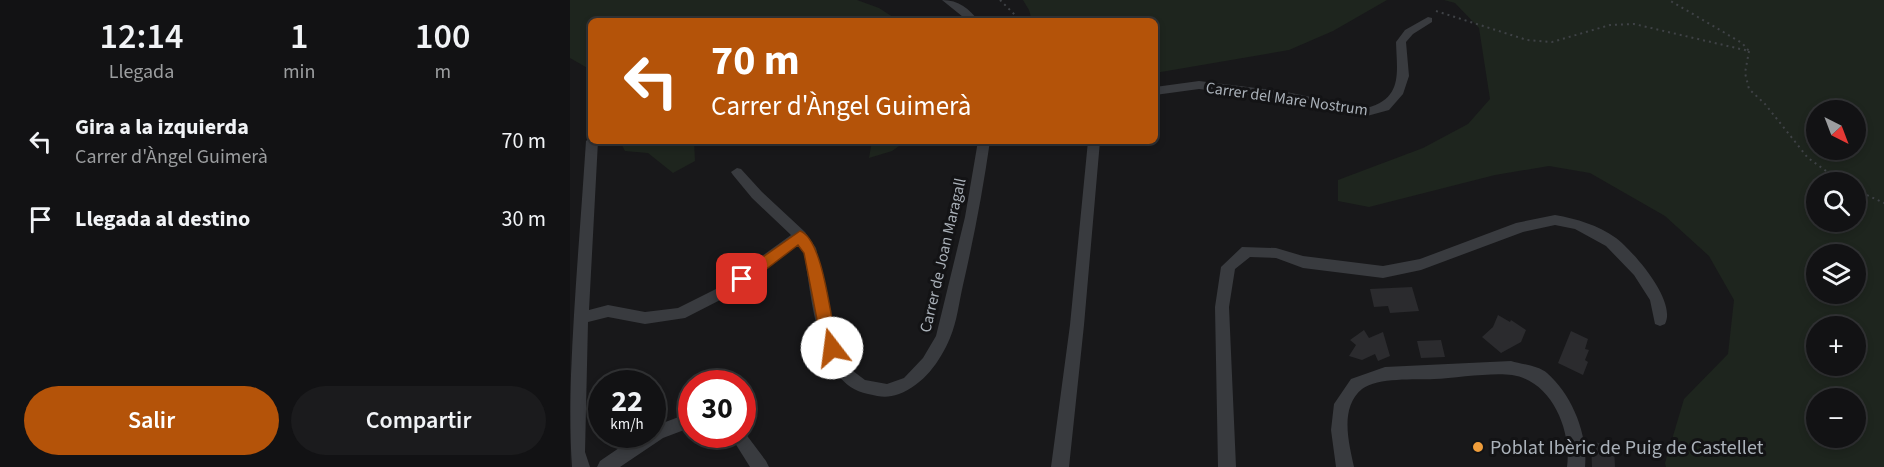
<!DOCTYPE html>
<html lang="es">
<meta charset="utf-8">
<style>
body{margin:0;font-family:"Source Sans 3",sans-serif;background:#1b1b1d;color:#f1f3f6;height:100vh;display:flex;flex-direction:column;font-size:22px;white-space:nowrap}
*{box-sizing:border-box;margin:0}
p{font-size:20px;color:#9c9ea0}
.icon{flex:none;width:33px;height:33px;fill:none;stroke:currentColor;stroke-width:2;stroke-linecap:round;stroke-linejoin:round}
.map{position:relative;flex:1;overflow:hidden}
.details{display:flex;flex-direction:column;background:#121214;width:570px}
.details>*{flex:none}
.banner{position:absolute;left:18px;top:18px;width:570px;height:126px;border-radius:9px;box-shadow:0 3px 9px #0003,0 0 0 2px #313234;background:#b45309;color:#fff;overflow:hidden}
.needle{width:39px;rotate:138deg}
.tools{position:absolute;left:1236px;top:100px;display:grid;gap:12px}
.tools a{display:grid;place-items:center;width:60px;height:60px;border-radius:50%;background:#121214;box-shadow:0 3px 9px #0003,0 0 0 2px #313234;font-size:30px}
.speed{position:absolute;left:18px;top:370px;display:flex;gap:12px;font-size:30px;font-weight:700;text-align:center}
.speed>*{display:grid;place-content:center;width:78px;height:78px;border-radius:50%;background:#121214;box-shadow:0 3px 9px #0003,0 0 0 2px #313234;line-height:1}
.speed small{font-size:15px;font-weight:400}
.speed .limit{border:9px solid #d22;background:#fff;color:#111}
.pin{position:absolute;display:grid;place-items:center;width:51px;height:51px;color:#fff;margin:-26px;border-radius:12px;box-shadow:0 3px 9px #0006}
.me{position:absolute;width:66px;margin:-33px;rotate:345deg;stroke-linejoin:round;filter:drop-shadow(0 0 4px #0008)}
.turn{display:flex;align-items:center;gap:21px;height:126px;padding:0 24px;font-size:27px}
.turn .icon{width:78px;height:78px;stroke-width:2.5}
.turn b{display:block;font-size:42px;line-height:51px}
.eta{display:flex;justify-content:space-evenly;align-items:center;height:102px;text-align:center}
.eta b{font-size:36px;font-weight:600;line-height:42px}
.primary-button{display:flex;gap:12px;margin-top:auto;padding:12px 24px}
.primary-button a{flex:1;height:69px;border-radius:36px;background:#b45309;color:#fff;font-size:24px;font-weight:600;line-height:69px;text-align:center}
.primary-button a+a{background:#1b1b1d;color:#f1f3f6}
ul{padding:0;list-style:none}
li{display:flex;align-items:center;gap:18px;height:78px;padding:0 24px}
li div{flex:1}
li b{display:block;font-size:22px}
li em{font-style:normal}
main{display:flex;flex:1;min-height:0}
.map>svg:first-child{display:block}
.green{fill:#1e251e;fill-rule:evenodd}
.building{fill:#2b2b2e}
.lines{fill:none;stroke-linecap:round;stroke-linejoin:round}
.path{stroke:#3f4246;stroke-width:2;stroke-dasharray:2 4;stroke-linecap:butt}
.street{fill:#393b3f;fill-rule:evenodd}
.route{fill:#b45309;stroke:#753606;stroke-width:1.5}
.poi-dot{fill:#ef9d3b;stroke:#131315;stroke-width:2}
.labels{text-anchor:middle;stroke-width:6;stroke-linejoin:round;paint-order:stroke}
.street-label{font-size:16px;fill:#aab1b9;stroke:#131315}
.near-poi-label{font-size:20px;fill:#aab1b9;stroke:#131315;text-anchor:start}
</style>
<main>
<section class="details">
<div class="eta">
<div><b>12:14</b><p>Llegada</p></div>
<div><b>1</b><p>min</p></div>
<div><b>100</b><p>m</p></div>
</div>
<ul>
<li><svg class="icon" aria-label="left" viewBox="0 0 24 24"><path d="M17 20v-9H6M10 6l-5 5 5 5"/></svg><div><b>Gira a la izquierda</b><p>Carrer d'Àngel Guimerà</p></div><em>70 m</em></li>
<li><svg class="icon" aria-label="arrive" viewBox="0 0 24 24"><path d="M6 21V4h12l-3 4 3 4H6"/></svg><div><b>Llegada al destino</b></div><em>30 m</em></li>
</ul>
<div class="primary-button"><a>Salir</a><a>Compartir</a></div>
</section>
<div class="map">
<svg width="1314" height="467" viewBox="0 0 1314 467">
<rect width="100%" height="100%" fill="#18181a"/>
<path class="green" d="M0,0H287L309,8L329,21H21V70L0,58Z
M453,0H817L763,31L719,50L585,73V21H462L459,10Z
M874,0H1314V467H1096L1095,463L1114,399L1158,354L1164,300L1139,256L1095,216L1020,173L979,166L925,175L799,207L768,201V180L853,148L898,124L920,99L909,28L885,3ZM1246,111H1286V150H1246ZM1246,183H1286V222H1246ZM1246,255H1286V294H1246ZM1246,327H1286V366H1246ZM1246,399H1286V438H1246Z
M50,141H124L125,161L103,173L78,153L55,151Z
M302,141H336L322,151L299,158Z"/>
<path class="building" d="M842,287L849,311L820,313L818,306L804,307L800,289Z
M928,315L940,322L941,320L956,330L951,342L931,353L912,337L923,327Z
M794,330L799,338L813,332L820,356L808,361L805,354L792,360L779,356L786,345L780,340Z
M1001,331L1018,339L1015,349L1019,350L1015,360L1018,362L1013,375L988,363Z
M871,340L875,357L851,358L847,341Z
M1021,441L1044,447L1045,467H1022Z"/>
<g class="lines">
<path class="path" d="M430,0L451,21
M866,11L957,40L982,42L1040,25L1064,24L1179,51L1172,43L1099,0
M1179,51L1175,73L1179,89L1195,104L1238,158L1273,183
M1286,190L1314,203"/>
<path class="street" d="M372,0C389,0 399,9 409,21H398Z
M858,17L862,18V22L843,34L836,42L839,76L833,94L819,110L797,116L711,99L629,89L585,95V87L629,81L711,91L797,108C833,98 827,73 826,42L835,30Z
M21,137V141H28L19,310L38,305L75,312L108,308L146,289L221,235L182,198L163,175L161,172L167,168L171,169L192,192L235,232L246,248L265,335L273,358L283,371L295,380L317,384L334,378L353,358L366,336L395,217L408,141H420C413,190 404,237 393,285C389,302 387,322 380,338C370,362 353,385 329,394C317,398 311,397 298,394C246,384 242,296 234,253L228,244L156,297L115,318L75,324L38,317L18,322L15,452L20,467H2C0,439 0,404 1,375C4,297 11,219 16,141Z
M518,141H530L514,325L499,467H481L500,325Z
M985,215C1007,219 1028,225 1046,238C1064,252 1107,301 1095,324L1090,326L1085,324L1080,300L1064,275L1036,246L1005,229L985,225L953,232L851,270L813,278L733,268L706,258L680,257L665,269L659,307L666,467H648L645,307L651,267L672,247L706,248L733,256L813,266L850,259L946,223Z
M941,361C951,364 969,366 977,373C1002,395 1018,434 1015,467H997C1002,431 982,381 942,375C923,372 885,378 864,379C845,380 808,377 792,389C769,408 779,443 784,467H766L761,430L764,404L781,379L815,367Z
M122,412V427L93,438L50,467H27L30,461L68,435H82V427Z
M172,429L196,461L199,467H180L160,435H172Z"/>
</g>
<path class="route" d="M230,231C252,238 260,313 265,335L270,348L268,353L262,355L257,353L250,335L234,253L228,245L178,283H167L165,279L167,275Z"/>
<circle class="poi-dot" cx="908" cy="447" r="6"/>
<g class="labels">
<g class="street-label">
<text transform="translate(717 98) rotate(8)" y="6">Carrer del Mare Nostrum</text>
<text transform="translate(372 255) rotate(-77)" y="6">Carrer de Joan Maragall</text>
</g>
<g class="near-poi-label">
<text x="920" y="454">Poblat Ibèric de Puig de Castellet</text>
</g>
</g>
</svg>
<div class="tools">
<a><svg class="needle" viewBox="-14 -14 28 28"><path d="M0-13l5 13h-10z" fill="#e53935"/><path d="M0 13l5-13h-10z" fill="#9c9ea0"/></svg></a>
<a><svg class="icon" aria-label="search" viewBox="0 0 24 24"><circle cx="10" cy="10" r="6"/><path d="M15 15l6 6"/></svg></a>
<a><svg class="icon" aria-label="layers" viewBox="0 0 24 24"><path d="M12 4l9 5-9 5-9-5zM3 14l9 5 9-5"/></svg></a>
<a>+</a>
<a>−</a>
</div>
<div class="speed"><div>22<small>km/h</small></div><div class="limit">30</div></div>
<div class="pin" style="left:172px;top:279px;background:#d93025"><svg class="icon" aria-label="arrive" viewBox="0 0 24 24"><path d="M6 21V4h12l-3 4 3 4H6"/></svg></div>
<svg class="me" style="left:262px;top:348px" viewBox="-20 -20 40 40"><circle r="19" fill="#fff"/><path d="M0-13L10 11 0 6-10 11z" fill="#b45309"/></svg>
<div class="banner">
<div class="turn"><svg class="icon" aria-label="left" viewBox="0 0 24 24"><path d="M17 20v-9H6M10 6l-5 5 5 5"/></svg><div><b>70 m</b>Carrer d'Àngel Guimerà</div></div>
</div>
</div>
</main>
